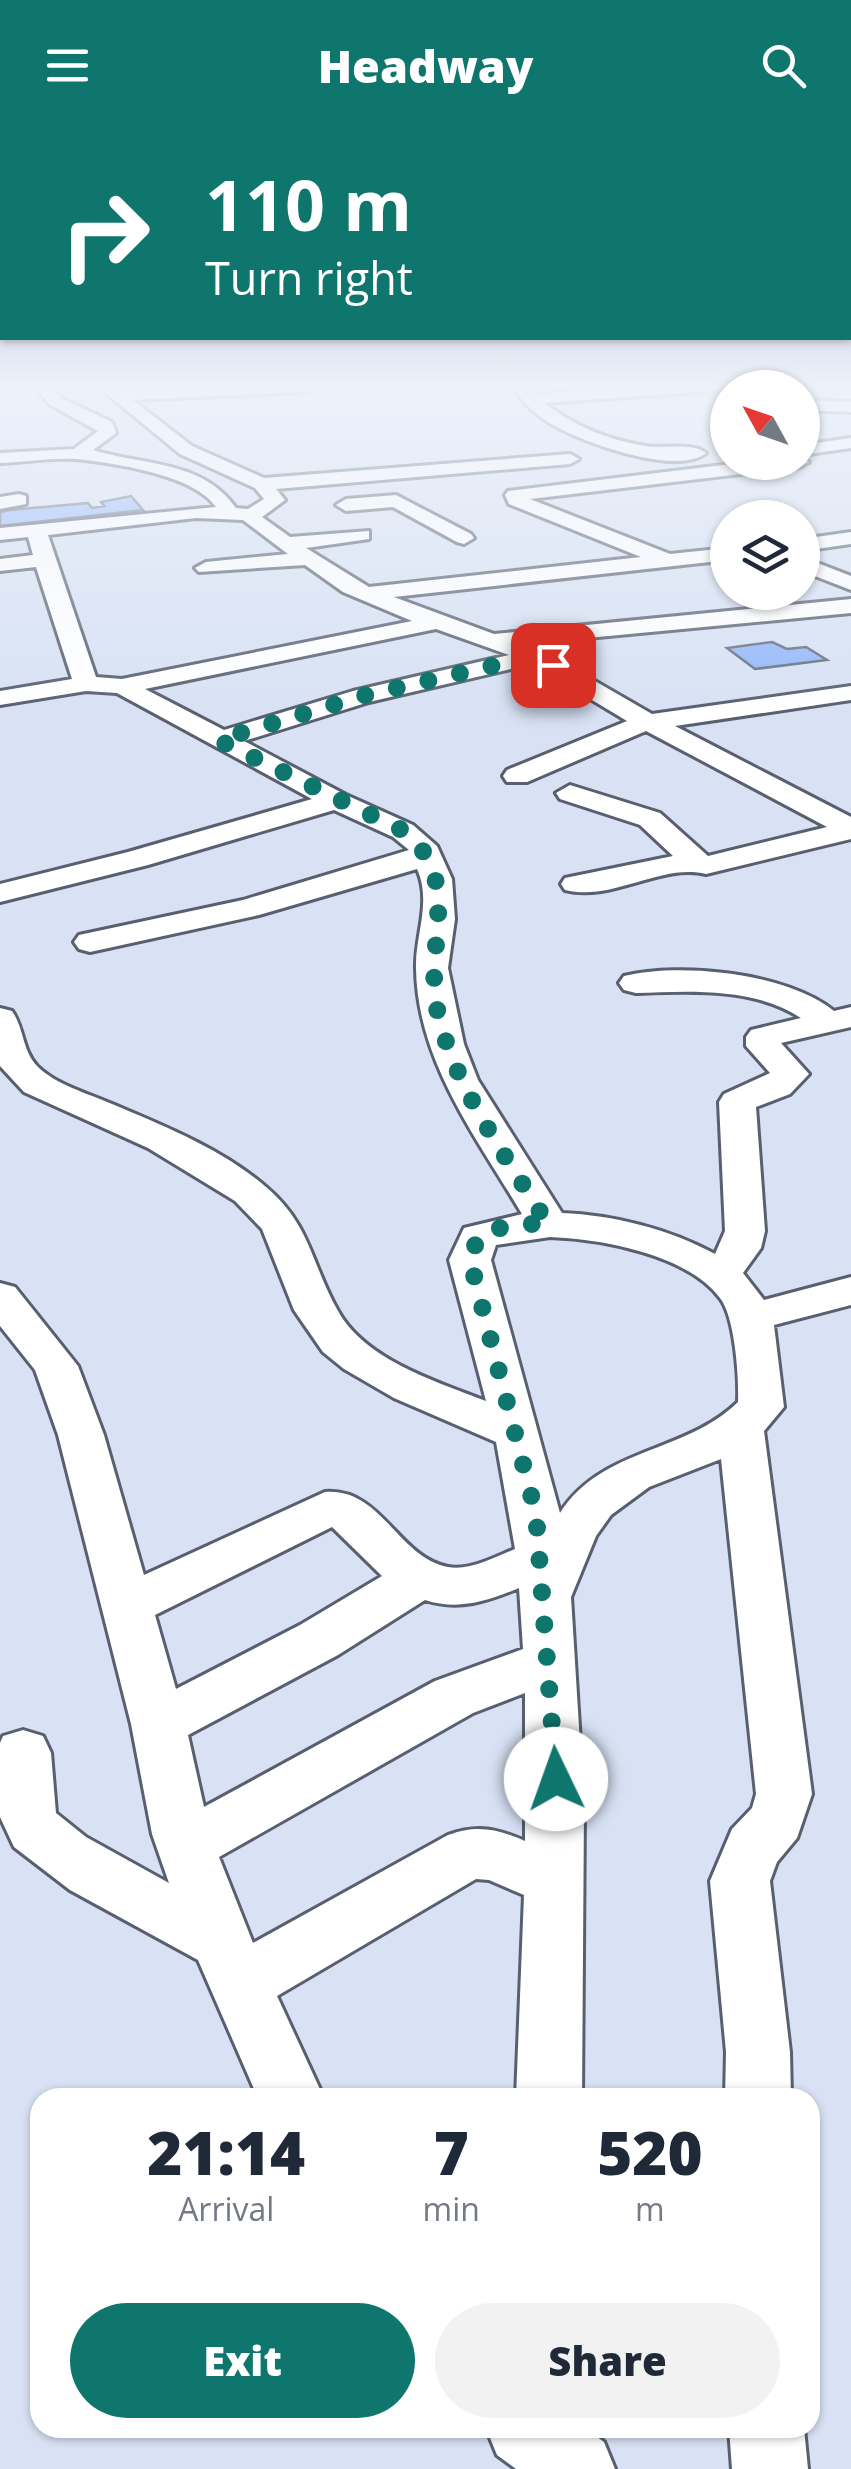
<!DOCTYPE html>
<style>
body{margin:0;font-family:"Open Sans",sans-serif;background:#f2f2f3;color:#1f2937;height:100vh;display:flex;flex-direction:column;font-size:38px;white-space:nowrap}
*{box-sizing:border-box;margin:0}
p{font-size:32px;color:#747a83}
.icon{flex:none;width:55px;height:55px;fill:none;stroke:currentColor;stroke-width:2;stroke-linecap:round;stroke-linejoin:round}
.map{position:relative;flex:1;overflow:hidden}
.panel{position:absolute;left:30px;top:1958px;width:790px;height:350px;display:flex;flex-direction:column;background:#fff;border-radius:30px;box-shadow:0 2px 8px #0004}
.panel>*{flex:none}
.banner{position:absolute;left:0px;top:0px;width:852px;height:210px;box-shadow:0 2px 8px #0004;background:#0f766e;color:#fff;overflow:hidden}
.needle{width:65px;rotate:310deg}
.fabs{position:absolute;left:710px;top:240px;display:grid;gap:20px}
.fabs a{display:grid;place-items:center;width:110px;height:110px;border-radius:50%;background:#fff;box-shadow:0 2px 8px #0004;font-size:50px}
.pin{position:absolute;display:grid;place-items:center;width:85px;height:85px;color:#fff;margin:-42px;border-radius:20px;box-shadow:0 5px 15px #0006}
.me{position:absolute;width:110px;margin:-55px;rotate:357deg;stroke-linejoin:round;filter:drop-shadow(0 0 8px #0008)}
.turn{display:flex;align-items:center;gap:35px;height:210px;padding:0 40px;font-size:45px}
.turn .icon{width:130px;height:130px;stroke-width:2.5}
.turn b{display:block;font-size:70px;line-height:85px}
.eta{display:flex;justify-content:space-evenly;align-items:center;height:170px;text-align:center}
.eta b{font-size:60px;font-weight:800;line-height:70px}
.cta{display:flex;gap:20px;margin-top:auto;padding:20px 40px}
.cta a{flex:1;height:115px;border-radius:60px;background:#0f766e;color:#fff;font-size:40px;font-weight:800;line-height:115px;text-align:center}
.cta a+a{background:#f2f2f3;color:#1f2937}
header{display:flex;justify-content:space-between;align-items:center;height:130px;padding:0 40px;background:#0f766e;color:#fff;font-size:45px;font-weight:800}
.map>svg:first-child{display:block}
.building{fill:#93b7fa;stroke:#666f7e;stroke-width:2.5}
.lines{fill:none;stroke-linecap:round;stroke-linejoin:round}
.minor-casing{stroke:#58606f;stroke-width:6}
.minor{fill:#fff;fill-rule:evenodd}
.route{stroke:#0f766e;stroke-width:18;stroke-dasharray:0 32.4}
</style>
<header><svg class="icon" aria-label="menu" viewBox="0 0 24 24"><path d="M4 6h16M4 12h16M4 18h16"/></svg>Headway<svg class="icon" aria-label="search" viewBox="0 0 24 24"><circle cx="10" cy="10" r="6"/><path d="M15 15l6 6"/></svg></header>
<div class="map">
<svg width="851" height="2339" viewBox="0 0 851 2339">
<rect width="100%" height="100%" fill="#d8e2f4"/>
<path class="building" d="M131,366L143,380L0,396V382L10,380L88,373L92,378L104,376L101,372Z
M772,512L787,519L806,517L827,530L755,539L727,518Z"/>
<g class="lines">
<g class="minor-casing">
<path id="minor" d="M34,255H50L61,268L112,292L116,303L93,320C145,336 202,330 236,378L248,379L264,369L255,358L180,324L96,255H114L121,261L310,255L309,260L303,262L133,270L192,316L264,348L570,324L579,329L570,334L276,359L285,370L262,387L290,407L369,401V409L306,418L369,457L641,427L509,374L505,365L508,361L748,332H802V327L809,332L800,337L530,369L670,424L728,418V430L394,467L494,504L851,469V483L524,514L543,521L652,584L851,556V570L675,596L851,687V709L706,744C661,733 612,772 565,760L561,754L565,748L673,726L640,695L560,669L556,663L570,655L660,683L708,726L827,697L646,601L527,652H507L503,646L507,640L627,591L532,534L369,572L244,611L346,665L413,695L437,716L452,749L455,789L448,838L464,914L478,950L562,1083C613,1085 669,1099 715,1124L725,1101L719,972L724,964L770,943L746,916V907L751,900L801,888C754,857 690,861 636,863L624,860L619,853L624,846C681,832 787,843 834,881L851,877V897L781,913L809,944L790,964L756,977L765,1101L761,1118L743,1143L764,1170L851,1147V1175L774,1195L784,1277L764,1301L812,1664L797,1708L777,1732L770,1751L790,1922L791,1968H725L726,1922L710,1751L732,1699L752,1678L756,1664L721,1329L649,1357L611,1385L596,1406L571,1467L584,1678L582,1968H516L524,1765L489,1750L476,1749L277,1866L324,1968H258L198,1830L70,1760L14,1717L0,1687V1613L3,1606L23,1600L43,1606L51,1623L56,1683L86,1707L169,1753L152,1704L131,1594L58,1305L35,1240L0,1196V1153L15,1157L78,1236L104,1305L144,1445L325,1362C382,1358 397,1427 448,1437C470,1441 495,1427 515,1419L496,1312L394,1268L344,1239L323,1222L294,1180L262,1099L235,1071L148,1018L24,962L0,936V878L12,881C24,898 22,920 37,936C56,955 87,963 112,974C164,996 222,1019 266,1057C311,1095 311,1134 338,1181C365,1230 437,1252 486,1271L449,1130L464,1098L522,1084C477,1008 417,931 416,838C415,805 432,772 417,739L259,785L90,822L79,819L74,812L79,805L243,770L409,720L393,707L334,680L148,735L0,772V754L128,722L312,669L117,563L86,561L0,575V561L72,549L36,437L0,441V429L33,425L28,407L0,410V398L216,377C195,346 123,335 86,330C59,326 27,332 0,333V323L74,319L98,301L49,274ZM196,388L243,390L288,424L206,432L195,438L199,442L305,435L343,462L412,491L122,549L96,547L48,405ZM436,499L509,525L353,561L224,600L145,559ZM550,1107C601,1109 687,1124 720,1168C735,1187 739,1247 738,1272C685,1324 602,1317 560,1383L491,1130L496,1115ZM332,1397L382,1446L300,1495L176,1559L155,1485ZM519,1458L523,1519L435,1551L204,1677L188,1605L338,1525L425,1470C459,1481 487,1471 519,1458ZM525,1563V1711C497,1699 478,1694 448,1705L253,1813L219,1727L473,1583Z
M510,255H527L534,264L663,255H741L728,260L544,273C574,296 608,310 645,316C663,319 692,312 706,323C676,347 578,311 548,292C531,281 522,270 510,255Z
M802,270L851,272V282L802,280Z
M851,308V318L802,325V315Z
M19,364L26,366V374L0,379V367Z
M396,365L471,404L474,408L464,414L457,412L393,377L346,381L336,375L346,369Z
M851,402V414L802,421V409Z
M802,427L851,446V460L802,441Z
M486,2298H585L604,2312L615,2339H516L497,2325Z
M729,2298H804L808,2339H732Z"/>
</g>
<use href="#minor" class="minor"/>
</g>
<linearGradient id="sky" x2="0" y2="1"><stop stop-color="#aba2bc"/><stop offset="0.44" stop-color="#edf2fa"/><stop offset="1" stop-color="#edf2fa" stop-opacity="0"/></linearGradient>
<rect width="851" height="582" fill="url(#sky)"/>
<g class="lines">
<path class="route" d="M553,535L535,526L362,566L218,610L404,701C464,750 424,814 437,879C454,959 507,1026 548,1095C522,1092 501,1095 478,1107L470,1130L536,1384L556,1649"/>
</g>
</svg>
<div class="fabs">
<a><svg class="needle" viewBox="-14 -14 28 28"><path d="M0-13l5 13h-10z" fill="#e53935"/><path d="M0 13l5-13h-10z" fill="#747a83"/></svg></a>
<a><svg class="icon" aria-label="layers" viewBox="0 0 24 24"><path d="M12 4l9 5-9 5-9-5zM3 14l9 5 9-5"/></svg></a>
</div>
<div class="pin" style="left:553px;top:535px;background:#d93025"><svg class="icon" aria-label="arrive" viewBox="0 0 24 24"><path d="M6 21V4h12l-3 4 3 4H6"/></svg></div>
<svg class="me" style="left:556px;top:1649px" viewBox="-20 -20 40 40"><circle r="19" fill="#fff"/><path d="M0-13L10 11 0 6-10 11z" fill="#0f766e"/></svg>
<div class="banner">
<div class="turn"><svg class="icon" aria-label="right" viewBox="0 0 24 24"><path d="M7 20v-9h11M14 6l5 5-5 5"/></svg><div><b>110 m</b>Turn right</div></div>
</div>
<section class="panel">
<div class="eta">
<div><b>21:14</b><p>Arrival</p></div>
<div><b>7</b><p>min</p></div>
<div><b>520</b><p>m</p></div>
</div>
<div class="cta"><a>Exit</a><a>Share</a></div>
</section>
</div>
